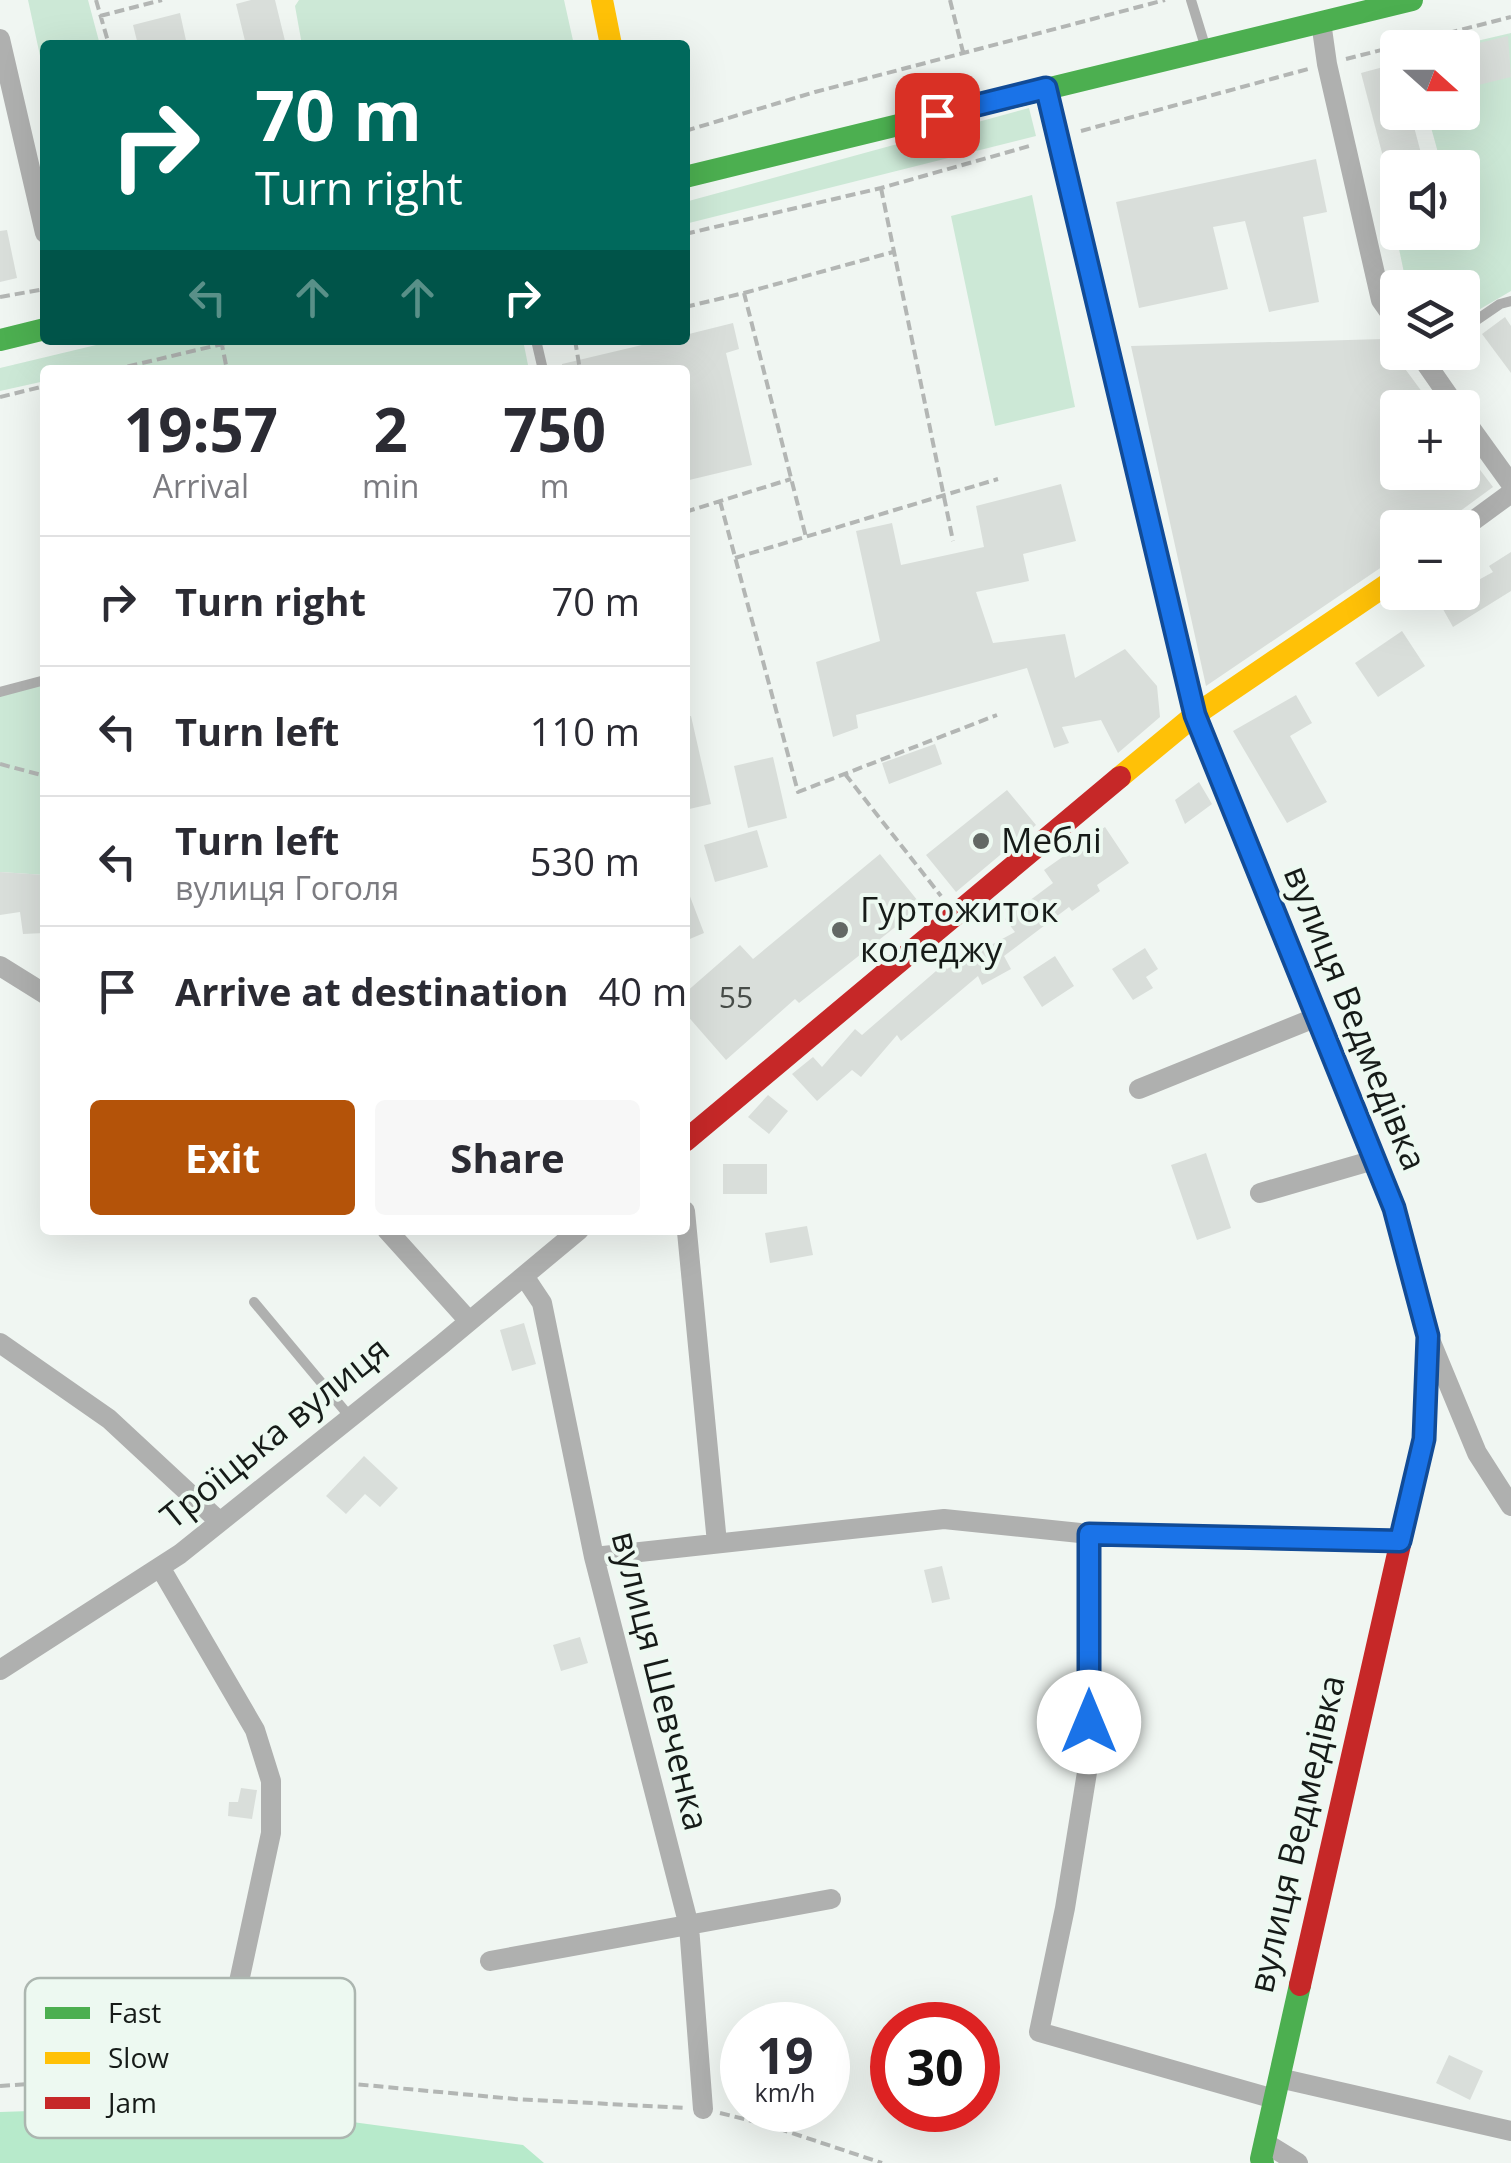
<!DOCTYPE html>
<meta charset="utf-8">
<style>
body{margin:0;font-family:"Open Sans",sans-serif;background:#f7f7f7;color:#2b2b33;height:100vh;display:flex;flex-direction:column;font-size:38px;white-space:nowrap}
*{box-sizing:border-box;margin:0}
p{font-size:32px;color:#7c7c81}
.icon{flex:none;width:55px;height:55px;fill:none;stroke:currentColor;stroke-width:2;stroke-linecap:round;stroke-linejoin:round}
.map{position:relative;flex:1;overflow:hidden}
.drawer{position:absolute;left:40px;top:365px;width:650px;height:870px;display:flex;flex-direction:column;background:#fff;border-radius:10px;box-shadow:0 10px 40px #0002}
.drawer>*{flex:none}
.hud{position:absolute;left:40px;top:40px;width:650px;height:305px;border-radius:10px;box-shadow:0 10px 40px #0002;background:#00695c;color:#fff;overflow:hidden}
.needle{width:65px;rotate:111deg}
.fabs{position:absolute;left:1380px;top:30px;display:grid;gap:20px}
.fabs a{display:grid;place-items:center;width:100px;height:100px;border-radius:10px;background:#fff;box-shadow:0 10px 40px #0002;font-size:50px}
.speed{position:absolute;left:720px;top:2002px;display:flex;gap:20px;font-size:50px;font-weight:700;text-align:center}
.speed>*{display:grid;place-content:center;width:130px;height:130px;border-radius:50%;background:#fff;box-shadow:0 10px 40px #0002;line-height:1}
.speed small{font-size:25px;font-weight:400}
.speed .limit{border:15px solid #d22;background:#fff;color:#111}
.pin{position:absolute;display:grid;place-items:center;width:85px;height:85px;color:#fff;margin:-42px;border-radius:20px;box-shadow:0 5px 15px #0006}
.me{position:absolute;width:110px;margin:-55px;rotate:0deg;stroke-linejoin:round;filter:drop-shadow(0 0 8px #0008)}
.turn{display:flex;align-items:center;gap:35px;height:210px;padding:0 50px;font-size:45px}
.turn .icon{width:130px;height:130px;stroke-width:2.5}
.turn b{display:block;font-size:70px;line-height:85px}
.lanes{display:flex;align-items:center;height:95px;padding:0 50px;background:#0003;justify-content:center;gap:50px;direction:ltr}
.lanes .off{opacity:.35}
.eta{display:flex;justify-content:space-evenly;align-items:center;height:170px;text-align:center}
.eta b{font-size:60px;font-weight:700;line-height:70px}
.primary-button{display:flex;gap:20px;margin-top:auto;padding:20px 50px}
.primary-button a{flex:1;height:115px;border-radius:10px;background:#b45309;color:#fff;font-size:40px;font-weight:700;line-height:115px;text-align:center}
.primary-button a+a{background:#f7f7f7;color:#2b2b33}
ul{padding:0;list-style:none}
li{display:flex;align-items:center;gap:30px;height:130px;padding:0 50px;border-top:2px solid #e1e1e2}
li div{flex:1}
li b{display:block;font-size:38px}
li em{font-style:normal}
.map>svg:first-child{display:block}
.green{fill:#cce8d6}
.water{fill:#b7eacb}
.building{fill:#d9deda}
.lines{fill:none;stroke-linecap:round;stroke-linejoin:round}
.path{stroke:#b3b6b4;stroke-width:4;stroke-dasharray:10 5;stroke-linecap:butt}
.lane{stroke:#afb0af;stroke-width:10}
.street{stroke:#afb0af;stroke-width:20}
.fast{stroke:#4caf50;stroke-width:22}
.slow{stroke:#ffc107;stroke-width:22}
.jam{stroke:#c62828;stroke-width:22}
.route-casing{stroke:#114b97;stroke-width:25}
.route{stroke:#1a73e8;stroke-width:18}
.poi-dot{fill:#626864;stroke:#edf9f1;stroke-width:4}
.labels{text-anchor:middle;stroke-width:8;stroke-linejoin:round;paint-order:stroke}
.number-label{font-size:30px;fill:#474c48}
.poi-label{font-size:35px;fill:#161b18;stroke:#edf9f1;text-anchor:start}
.street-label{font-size:35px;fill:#161b18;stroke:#edf9f1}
.key{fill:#edf9f1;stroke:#acb6b0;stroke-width:2.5}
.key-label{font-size:28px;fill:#161b18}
</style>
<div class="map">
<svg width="1511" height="2163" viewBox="0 0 1511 2163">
<rect width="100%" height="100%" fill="#f0f6f2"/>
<path class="green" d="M28,0H88L100,45H45V79Z
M299,0H564L574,45H302L295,6Z
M1511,33V291L1463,319L1462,288L1407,287L1386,187L1397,183L1398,232H1462V168L1442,167L1427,113L1462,112V48L1451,47Z
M1029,108L1036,136L685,224V202Z
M1032,195L1075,407L995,426L951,216Z
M117,340H523L529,370H45V381L0,391V368Z
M45,681V875L0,872V693Z"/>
<path class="water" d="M182,2108H248L523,2145L544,2163H0V2112L92,2109L148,2128Z"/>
<path class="building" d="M251,0H275L286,45H246L236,4Z
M180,13L187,45H138L133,25Z
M1508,36L1511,77L1462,89V47Z
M1398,63V112H1410L1425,168H1386L1361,73Z
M1316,159L1327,212L1303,217L1319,302L1269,312L1245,221L1213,227L1228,289L1139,308L1116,202Z
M7,230L17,278L0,282V231Z
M1505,317L1511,326V373L1482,334Z
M733,323L739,349L726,353L752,465L685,481V370H562V364L663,340H685V335Z
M1383,339L1434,408H1398V472H1462V446L1493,487L1437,528H1398V556L1206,686L1131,346Z
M1061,484L1076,541L1023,554L1029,581L976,592L993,643L1065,634L1075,678L1125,649L1157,686L1160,717L1118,753L1101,720L1062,727L1069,743L1054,748L1027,668L856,715L858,728L833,737L816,662L880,641L856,531L892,523L901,565L984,547L976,506Z
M1511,552V591L1453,627L1439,602L1462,592V589L1493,572L1489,566Z
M1402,631L1425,666L1378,697L1355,663Z
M1296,695L1312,723L1290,736L1327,802L1287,823L1233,731Z
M685,716H691L711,804L685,810Z
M935,744L942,764L889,784L882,763Z
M773,757L787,818L748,828L734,766Z
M1199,782L1212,804L1185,824L1175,800Z
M1007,790L1036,825L956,892L926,855Z
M1105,827L1129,863L1097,885L1100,891L1072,911L1069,907L1004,956L1011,969L982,985L978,976L901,1041L897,1035L861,1077L852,1070L817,1101L792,1074L813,1057L822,1067L855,1029L862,1035L943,965L947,969L1015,932L1005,919L1053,883L1044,870Z
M757,830L768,867L715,882L704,845Z
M880,854L922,906L799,1003L795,999L726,1060L685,1013V993L740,945L753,959Z
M0,872L45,875V933L23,934L20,912L0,915Z
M686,886L704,933L685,941V887Z
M1145,948L1158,969L1146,977L1153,988L1133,1000L1112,969Z
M1055,956L1074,986L1042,1007L1023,977Z
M768,1095L788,1111L769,1134L748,1117Z
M1206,1153L1231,1228L1197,1240L1171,1165Z
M723,1164H767V1194H723Z
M807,1226L813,1255L770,1263L765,1233Z
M524,1323L536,1364L512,1371L500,1330Z
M364,1456L398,1488L380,1507L365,1494L346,1514L326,1496Z
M942,1566L950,1599L932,1603L924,1570Z
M580,1637L588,1663L561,1671L553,1645Z
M241,1788L257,1790L252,1819L228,1816L229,1802H238Z
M1449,2055L1483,2071L1470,2100L1436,2083Z"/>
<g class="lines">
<path class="path" d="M96,0L109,45
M950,0L963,52
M100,16L162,0
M1346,59L1511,17
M685,131L815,92L1165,0
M1081,131L1308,69
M881,188L953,541
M685,234L881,188L1033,145
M744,293L893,252
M0,297L45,289
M685,307L744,293L806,537
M221,340L227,370
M575,340L580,370
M653,340L654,342
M113,370L239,340
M0,397L45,386
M720,501L798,792L997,715
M685,512L791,479
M735,558L998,479
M0,764L45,776
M845,774L941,896
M227,2071L228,2048
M0,2086L242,2070L289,2078L515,2099L686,2108
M720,2113L768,2125L882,2163"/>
<path class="lane" d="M1191,0L1206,49
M1462,330L1500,304L1511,301
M536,340L543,370
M0,692L45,680
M254,1302L350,1417"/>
<path class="street" d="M1321,22L1327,64L1381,300L1398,324
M0,39L45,233
M1418,352L1457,408
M1462,416L1511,484
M1462,529L1511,493
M0,966L45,994
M1139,1089L1317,1017
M1260,1193L1374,1160
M685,1211L717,1543
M387,1230L469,1321
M524,1276L542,1303L594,1557L689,1926L703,2109
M1431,1342L1477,1453L1511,1506
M0,1343L109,1419L220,1522
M1089,1534V1760L1065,1908L1039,2032L1274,2099
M594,1557L944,1519L1080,1533L1400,1541
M160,1567L255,1730L271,1781V1833L229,2028
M0,1670L180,1554L441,1345L579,1230
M490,1961L831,1899
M1279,2078L1511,2131
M1264,2142L1298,2163"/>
<path class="fast" d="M685,177L1412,0
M0,340L45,329
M1163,581L1195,715L1394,1208L1428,1336L1427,1358
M1263,2163L1261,2159L1300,1985"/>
<path class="slow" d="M602,0L611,45
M1045,88L1163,581
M1120,777L1195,715L1398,577"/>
<path class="jam" d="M685,1141L1120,777
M1300,1985L1424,1439L1427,1358"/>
</g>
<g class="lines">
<g class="route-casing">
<path id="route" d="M937,115L1046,88L1195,715L1394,1208L1428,1336L1424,1439L1400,1541L1089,1534V1722"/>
</g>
<use href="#route" class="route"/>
</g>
<g class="poi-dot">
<circle cx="981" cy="841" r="10"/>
<circle cx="840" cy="930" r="10"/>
</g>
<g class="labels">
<g class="number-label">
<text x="736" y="1008">55</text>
</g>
<g class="poi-label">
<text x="1001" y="853">Меблі</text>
<text x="860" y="922">Гуртожиток<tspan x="860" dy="40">коледжу</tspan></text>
</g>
<g class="street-label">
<text transform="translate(1355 1018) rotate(68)" y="12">вулиця Ведмедівка</text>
<text transform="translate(275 1433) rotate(-39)" y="12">Троїцька вулиця</text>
<text transform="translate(660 1681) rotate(76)" y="12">вулиця Шевченка</text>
<text transform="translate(1297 1834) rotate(-77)" y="12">вулиця Ведмедівка</text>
</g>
</g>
<rect x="25" y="1978" width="330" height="160" rx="15" class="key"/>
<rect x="45" y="2007" width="45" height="12" fill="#4caf50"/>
<rect x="45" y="2052" width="45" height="12" fill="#ffc107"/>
<rect x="45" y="2097" width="45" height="12" fill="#c62828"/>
<g class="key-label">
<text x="108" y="2023">Fast</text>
<text x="108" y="2068">Slow</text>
<text x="108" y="2113">Jam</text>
</g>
</svg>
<div class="fabs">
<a><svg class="needle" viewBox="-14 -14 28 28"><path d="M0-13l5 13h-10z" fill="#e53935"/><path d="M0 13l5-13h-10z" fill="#7c7c81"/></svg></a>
<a><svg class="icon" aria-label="sound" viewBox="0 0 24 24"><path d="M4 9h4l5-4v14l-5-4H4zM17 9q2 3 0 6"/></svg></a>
<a><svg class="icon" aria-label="layers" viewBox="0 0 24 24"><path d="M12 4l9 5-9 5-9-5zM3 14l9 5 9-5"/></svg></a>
<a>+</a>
<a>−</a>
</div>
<div class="speed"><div>19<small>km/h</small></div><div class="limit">30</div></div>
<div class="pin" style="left:937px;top:115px;background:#d93025"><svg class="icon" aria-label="arrive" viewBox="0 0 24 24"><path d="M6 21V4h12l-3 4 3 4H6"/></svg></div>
<svg class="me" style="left:1089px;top:1722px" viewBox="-20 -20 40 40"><circle r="19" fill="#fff"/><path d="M0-13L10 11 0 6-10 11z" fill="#1a73e8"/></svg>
<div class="hud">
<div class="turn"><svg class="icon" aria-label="right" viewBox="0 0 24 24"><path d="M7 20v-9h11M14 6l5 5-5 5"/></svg><div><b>70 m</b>Turn right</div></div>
<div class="lanes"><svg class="icon off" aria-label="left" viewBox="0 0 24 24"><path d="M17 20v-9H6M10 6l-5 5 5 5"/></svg><svg class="icon off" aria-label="ahead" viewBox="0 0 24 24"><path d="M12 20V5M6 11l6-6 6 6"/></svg><svg class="icon off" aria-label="ahead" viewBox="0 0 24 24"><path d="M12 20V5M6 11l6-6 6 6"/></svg><svg class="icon" aria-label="right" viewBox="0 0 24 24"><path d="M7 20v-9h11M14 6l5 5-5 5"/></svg></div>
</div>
<section class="drawer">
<div class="eta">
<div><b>19:57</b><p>Arrival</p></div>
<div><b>2</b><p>min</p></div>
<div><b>750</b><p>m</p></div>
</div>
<ul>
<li><svg class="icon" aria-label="right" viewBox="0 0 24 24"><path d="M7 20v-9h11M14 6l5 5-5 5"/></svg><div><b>Turn right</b></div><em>70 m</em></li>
<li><svg class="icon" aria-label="left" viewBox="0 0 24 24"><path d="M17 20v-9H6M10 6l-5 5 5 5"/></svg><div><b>Turn left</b></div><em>110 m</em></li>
<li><svg class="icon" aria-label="left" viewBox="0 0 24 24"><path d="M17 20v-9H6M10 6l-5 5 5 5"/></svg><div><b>Turn left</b><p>вулиця Гоголя</p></div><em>530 m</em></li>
<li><svg class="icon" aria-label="arrive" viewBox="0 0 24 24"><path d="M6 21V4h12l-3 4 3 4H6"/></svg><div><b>Arrive at destination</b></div><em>40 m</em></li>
</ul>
<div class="primary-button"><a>Exit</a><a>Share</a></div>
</section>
</div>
